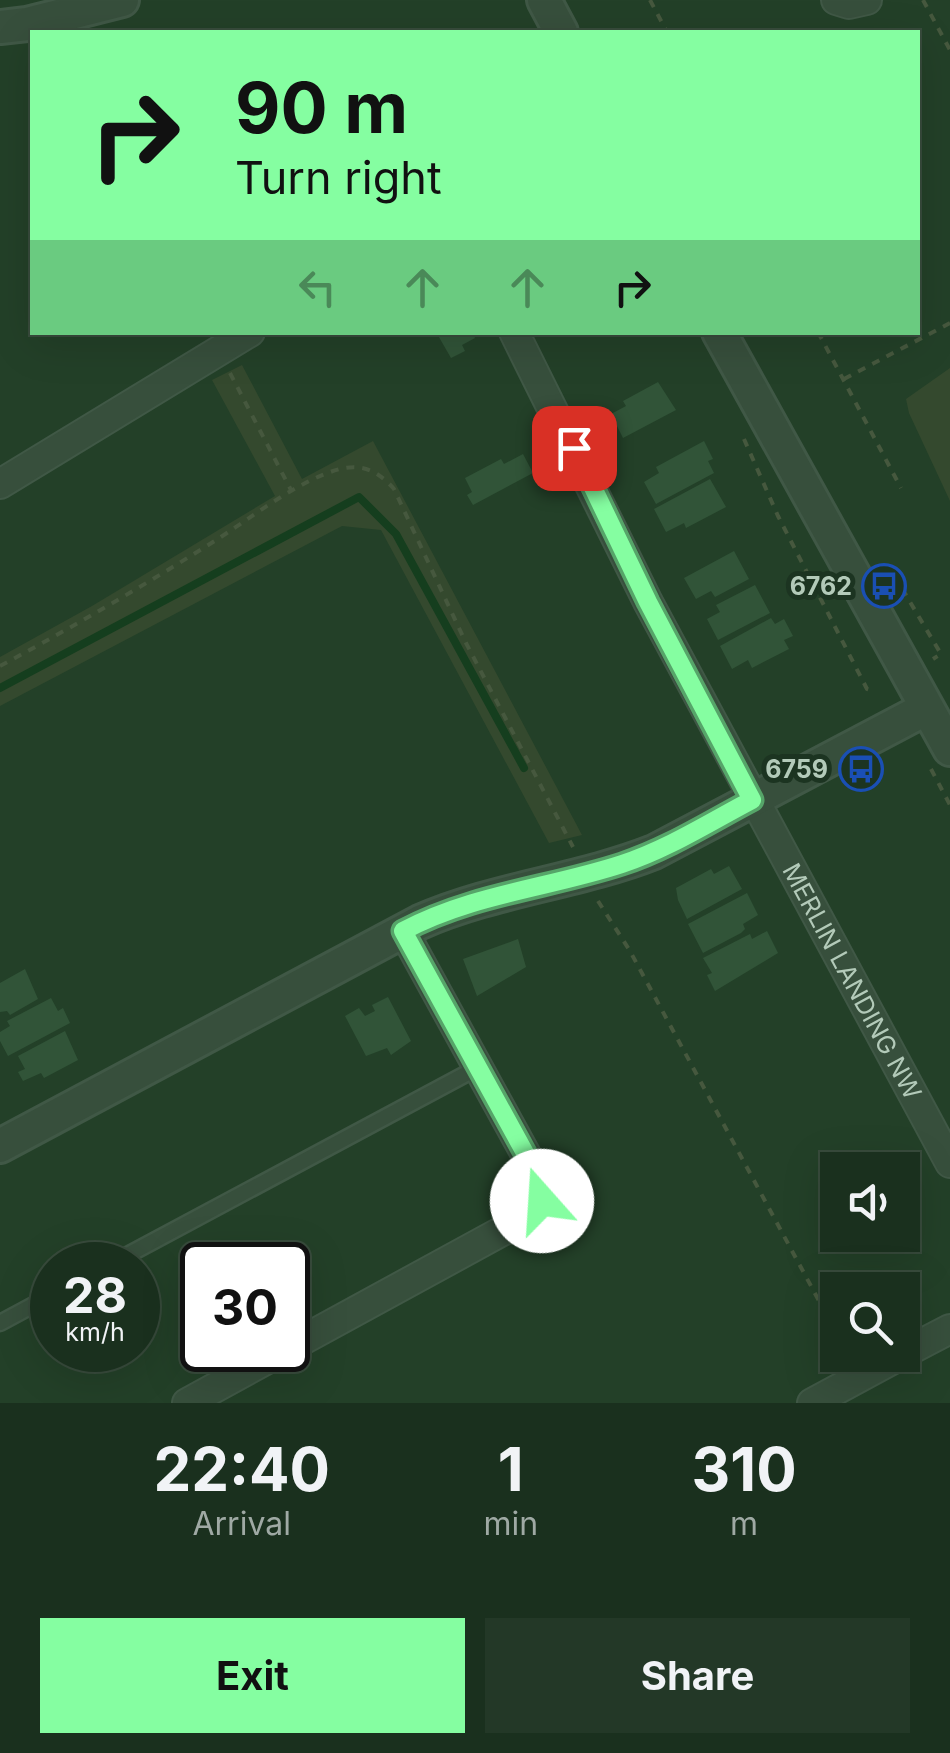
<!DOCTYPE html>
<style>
body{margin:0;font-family:Inter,sans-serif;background:#233827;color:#f1f3f6;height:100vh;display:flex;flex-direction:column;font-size:38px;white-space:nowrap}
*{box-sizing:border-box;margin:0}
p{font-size:32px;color:#9fa9a4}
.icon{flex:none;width:55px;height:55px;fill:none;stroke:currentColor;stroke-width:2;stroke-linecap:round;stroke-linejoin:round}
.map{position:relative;height:1403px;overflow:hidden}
.details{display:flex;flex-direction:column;background:#1a301e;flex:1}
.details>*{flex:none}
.banner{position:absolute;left:30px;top:30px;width:890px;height:305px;border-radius:0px;box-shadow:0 10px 40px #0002,0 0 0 2px #384b3c;background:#85fea1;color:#111;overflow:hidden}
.buttons{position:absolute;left:820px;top:1152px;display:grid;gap:20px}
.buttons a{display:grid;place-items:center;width:100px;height:100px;border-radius:0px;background:#1a301e;box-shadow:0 10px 40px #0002,0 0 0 2px #384b3c;font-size:50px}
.speed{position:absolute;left:30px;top:1242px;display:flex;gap:20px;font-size:50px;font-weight:700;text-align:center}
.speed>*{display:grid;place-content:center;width:130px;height:130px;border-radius:50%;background:#1a301e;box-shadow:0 10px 40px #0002,0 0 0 2px #384b3c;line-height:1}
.speed small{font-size:25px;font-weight:400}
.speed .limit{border:5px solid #111;border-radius:15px;background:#fff;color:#111}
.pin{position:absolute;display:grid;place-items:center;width:85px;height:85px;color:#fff;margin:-42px;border-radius:20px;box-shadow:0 5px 15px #0006}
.me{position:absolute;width:110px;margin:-55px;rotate:341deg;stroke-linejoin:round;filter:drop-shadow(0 0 8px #0008)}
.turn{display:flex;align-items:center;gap:35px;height:210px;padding:0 40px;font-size:45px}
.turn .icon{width:130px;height:130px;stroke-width:2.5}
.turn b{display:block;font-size:70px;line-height:85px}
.lanes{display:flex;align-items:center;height:95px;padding:0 40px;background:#0003;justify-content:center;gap:50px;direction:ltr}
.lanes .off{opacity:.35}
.eta{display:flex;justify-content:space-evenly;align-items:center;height:170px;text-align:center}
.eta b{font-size:60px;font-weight:700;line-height:70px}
.primary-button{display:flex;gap:20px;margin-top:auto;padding:20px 40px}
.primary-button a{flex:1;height:115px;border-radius:0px;background:#85fea1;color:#111;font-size:40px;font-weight:700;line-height:115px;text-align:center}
.primary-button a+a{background:#233827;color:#f1f3f6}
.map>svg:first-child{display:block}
.green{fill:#34492e}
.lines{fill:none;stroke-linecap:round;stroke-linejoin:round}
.stream{stroke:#153e1e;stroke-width:8}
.building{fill:#315438}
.service-casing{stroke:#405846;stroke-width:19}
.minor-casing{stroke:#405846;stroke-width:32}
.tertiary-casing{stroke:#405846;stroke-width:38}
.path{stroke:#46583e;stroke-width:4;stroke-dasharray:8 8;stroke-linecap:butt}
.service{stroke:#374f3c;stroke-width:14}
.minor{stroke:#374f3c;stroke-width:28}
.tertiary{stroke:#374f3c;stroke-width:32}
.route-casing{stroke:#56a569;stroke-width:25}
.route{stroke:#85fea1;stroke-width:18}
.labels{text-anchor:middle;stroke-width:10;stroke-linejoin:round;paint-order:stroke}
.poi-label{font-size:25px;font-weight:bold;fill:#b3cab9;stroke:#1c3421;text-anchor:end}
.street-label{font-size:25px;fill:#b3cab9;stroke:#1c3421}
</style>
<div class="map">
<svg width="950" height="1403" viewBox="0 0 950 1403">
<rect width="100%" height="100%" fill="#234028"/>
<path class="green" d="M242,365L302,479L373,441L582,835L549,843L381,530L342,526L0,706V657L92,606L275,496L212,380Z
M950,368V501L909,413L906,399Z"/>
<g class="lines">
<path class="stream" d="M0,688L359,497L396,534L524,768"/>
</g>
<path class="building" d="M436,332H472L475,338L462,345L465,351L451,358Z
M658,382L676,410L623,438L611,414L626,406L623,401Z
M704,441L713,459L708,461L714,473L656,504L644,482L659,473L656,467Z
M523,454L533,473L473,505L467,495L472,492L465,478L501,459L504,464Z
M710,479L726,507L686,528L684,523L666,532L654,509Z
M734,551L749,579L715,597L711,591L696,599L684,578Z
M755,585L770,613L718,640L707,619L720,612L716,605Z
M771,618L775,624L784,619L793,636L784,640L789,649L752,668L748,660L732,669L720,646Z
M729,866L742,889L687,919L678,900L676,888L711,869L714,874Z
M747,893L758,915L743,924L745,929L741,933L703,953L688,924Z
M767,931L778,953L715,991L707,975L712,973L703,958L750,934L752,939Z
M518,939L526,967L477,996L463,959Z
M25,969L38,999L10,1015L7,1011L0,1012V983Z
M388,997L411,1041L391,1055L387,1048L366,1056L345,1016L359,1008L365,1016L375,1011L372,1005Z
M51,998L58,1011L63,1008L70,1023L8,1056L0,1041V1032L10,1026L7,1021Z
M65,1031L78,1060L44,1078L41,1073L23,1081L18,1072L25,1069L18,1056Z"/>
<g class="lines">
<g class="service-casing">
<path id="service" d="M109,1265L477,1068
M0,1323L52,1295"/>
</g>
<g class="minor-casing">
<g id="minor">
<path d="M836,0L849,4L867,0"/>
<path id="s1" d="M514,332L648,602L950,1163"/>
<path d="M0,484L250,332"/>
<path d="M288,1348L517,1223C549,1203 544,1194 530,1162L403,931"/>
<path d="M902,1354L950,1329"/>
<path d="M187,1403L284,1350"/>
<path d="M812,1403L901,1355"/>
</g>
</g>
<g class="tertiary-casing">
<path id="tertiary" d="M544,0L561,32
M0,27L27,24L122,0
M719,332L950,749
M0,1146L420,922C495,889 578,882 654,852L927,708"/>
</g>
<path class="path" d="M650,0L667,32
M923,0L950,50
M818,332L901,488
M230,373L292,492
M844,379L950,323
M744,439L778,516L867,689L873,691
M894,575L941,654L933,659
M0,666C73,627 143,586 213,542C250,519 298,480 340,469C363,463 379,472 394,489L466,643L573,847
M931,769L950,805
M598,901L630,951L838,1336"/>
<use href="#service" class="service"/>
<use href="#minor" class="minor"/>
<use href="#tertiary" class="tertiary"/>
</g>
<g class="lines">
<g class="route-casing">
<path id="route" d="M542,1201L541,1186L530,1162L403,931C472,894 549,888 622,864C668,849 710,822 752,800L648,602L574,448"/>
</g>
<use href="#route" class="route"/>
</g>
<defs>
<g id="bus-ring" transform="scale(2.25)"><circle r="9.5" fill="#1c3421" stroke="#1a4fb4" stroke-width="1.5"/><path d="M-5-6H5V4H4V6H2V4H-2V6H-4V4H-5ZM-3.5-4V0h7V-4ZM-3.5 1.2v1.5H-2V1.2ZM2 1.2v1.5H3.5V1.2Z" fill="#1a4fb4"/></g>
</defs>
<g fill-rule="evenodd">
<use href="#bus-ring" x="884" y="586"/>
<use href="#bus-ring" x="861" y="769"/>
</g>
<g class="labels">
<g class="poi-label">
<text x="852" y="595">6762</text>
<text x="828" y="778">6759</text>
</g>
<g class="street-label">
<text dy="9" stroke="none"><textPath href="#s1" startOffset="732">MERLIN LANDING NW</textPath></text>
</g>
</g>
</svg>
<div class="buttons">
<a><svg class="icon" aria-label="sound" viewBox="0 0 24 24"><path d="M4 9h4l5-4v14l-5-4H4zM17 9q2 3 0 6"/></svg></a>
<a><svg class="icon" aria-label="search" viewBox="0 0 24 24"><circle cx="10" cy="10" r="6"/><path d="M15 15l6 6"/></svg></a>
</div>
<div class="speed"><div>28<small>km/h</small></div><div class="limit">30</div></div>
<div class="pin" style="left:574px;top:448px;background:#d93025"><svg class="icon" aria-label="arrive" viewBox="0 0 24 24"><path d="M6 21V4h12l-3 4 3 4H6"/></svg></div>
<svg class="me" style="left:542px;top:1201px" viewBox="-20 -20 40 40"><circle r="19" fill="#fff"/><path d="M0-13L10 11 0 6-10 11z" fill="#85fea1"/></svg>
<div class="banner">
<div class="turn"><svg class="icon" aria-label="right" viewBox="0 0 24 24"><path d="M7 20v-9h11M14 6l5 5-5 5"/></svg><div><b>90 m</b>Turn right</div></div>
<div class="lanes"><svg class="icon off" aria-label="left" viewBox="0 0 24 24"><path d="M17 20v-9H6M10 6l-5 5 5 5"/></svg><svg class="icon off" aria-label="ahead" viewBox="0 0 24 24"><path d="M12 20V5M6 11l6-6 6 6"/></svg><svg class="icon off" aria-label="ahead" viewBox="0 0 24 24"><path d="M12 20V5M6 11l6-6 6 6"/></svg><svg class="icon" aria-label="right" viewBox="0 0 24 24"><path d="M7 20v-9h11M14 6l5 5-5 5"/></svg></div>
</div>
</div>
<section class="details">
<div class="eta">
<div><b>22:40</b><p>Arrival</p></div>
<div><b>1</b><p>min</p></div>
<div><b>310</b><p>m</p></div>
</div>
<div class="primary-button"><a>Exit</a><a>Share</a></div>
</section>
